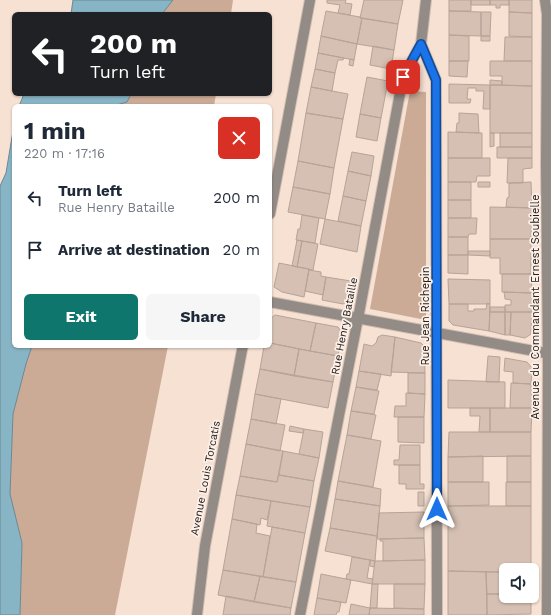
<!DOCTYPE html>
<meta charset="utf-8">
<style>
body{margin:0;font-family:"Work Sans",sans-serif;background:#f6f6f7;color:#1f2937;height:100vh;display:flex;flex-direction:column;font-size:15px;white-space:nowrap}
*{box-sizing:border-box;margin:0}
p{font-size:13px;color:#747a83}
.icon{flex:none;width:22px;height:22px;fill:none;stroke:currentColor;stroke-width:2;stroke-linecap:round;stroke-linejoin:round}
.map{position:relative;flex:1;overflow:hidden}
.side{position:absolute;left:12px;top:104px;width:260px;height:244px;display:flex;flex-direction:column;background:#fff;border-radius:6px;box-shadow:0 1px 3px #0004}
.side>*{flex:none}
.hud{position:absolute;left:12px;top:12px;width:260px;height:84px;border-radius:6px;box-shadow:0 1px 3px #0004;background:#202124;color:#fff;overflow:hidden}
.buttons{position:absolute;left:499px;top:563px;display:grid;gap:8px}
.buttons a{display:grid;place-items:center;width:40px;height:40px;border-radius:6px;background:#fff;box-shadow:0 1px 3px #0004;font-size:20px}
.pin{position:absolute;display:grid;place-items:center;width:34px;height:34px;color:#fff;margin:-17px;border-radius:8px;box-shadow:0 2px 6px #0006}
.me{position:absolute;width:44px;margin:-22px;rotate:0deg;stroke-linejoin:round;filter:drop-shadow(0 0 3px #0008)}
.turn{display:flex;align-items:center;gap:14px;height:84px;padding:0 12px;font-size:18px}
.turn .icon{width:52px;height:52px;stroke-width:2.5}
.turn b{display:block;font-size:28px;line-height:34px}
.round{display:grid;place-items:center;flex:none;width:42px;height:42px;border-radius:6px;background:#f6f6f7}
.overview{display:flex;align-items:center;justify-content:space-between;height:68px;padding:0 12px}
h1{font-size:24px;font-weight:700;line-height:30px}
.cta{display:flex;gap:8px;margin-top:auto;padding:8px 12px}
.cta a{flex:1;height:46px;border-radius:6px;background:#0f766e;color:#fff;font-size:16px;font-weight:700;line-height:46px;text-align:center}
.cta a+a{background:#f6f6f7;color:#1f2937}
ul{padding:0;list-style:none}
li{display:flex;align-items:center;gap:12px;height:52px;padding:0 12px}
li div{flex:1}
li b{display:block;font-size:15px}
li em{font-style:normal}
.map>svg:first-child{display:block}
.green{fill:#cbab96}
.water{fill:#88b5c5;stroke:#6b8892}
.building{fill:#d5c0b3;stroke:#b7a397}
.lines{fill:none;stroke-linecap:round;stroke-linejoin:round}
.street-casing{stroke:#d1beb2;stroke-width:12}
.street{stroke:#938b85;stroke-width:10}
.route-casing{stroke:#114b97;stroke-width:10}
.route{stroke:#1a73e8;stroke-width:7}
.labels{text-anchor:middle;stroke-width:3.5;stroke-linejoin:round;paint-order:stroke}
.street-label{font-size:11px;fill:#27201b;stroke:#fdf0e8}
</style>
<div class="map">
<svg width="551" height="615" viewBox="0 0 551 615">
<rect width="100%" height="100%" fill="#f6e1d3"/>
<path class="green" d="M173,0H233L231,14H162Z
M410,91L426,92V320L370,309Z
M131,94H216L214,106H113L127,102Z
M32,346H168L115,615H20L22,543L10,495L13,414L26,364Z"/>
<path class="water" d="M73,0H173L162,14H71Z
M24,94H131L127,102L113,106H19Z
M14,125V346H32L26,364L13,414L10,494L22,543L20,615H0V186L6,173Z"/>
<path class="building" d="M327,0H346L345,3L352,4L350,15L338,13L340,5L327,3Z
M364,0H403L398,24L360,18Z
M449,0H471V11H449Z
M471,0H490V5H471Z
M490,0H509V5H500V8H496V5H490Z
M509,0H532V13L509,12Z
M326,11L360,17V18H362L357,44L321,36Z
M449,11L481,12V36L449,35Z
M481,12H491L490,36H481Z
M509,12L532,13V37L509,36Z
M362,18L398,24L394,50L357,44Z
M449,35L469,36V61H449Z
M321,36L357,44L354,60L318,53Z
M481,36H490V41H481Z
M505,37H532V61H504Z
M373,46L394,50L391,69L370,65Z
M318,53L344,58L343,60H338L335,73L315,69Z
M350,59L354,60L353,66L349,65Z
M449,61H468L467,77L449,76Z
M490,61H532V86L502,85V76H490Z
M315,69L335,73L332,91L311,87Z
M367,77L388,81L381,118L360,114Z
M490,80L502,81V85H490Z
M449,84L490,85V109H483L484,91H476V88H468L467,99H471L470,103H449Z
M490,85L532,86V133H490Z
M311,87L348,94L343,119L306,113Z
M306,113L343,119L334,168L298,161Z
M459,113L478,114L479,133L456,132L457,123H459Z
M360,114L381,118L377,141L356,137Z
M448,132L482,133V158H448Z
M490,133H494V146L490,147Z
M500,133H532V147H500Z
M497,147H532V158H497Z
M352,152L374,156L371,176L348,171Z
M448,158H490V176H477L476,182H448Z
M508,158H532V168L523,169V183H507Z
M298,161L334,168L330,194L293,187Z
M348,171L371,176L366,201L343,196Z
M448,182H471V200H448Z
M478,182H490V187H478Z
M531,182L532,208L506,207L507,198L509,197V183Z
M293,187L330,194L325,219L288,212Z
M343,196L366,201L361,226L338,221Z
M448,200H471V218H448Z
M490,207L532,208L531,239H490Z
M302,215L319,218L315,243L296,240L298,229H300Z
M448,218H477L476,234H469L468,237H448Z
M325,219L361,226L357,252L320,244Z
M448,237H468V255H448Z
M490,239H531V274H500V258H490Z
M297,240L302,241L297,267L292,266Z
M302,241L318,244L313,270L297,267Z
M468,251H490V256L468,255Z
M448,255H468V274L448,273Z
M279,263L309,269L304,297L282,292L274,287Z
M309,270L321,272V276L326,277L323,295L305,291Z
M502,274H531L532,293L502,292Z
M326,277L351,281L347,302L343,304L322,300Z
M448,279L490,280V304H449Z
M504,292L532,293V312H505V305H511V300L505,299Z
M487,303L490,304L489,331L453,325L449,321V304H468V311H474V309H486Z
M490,307H505V312H490Z
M490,312H505V335L489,331Z
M505,312H511L510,335H505Z
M511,312H532L531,334L525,338L510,335Z
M275,315L316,323L310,351L270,343V319Z
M316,323L338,327L342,333L338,356L310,351Z
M382,335L395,337L391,376L359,371L364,344L372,346L376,343L378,337Z
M395,337L421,343L424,346L425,373L391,372Z
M270,343L299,349L294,376L260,369L264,346H270Z
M299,349L338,356L333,382L294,376Z
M488,356L500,357L499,382H486Z
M505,358L527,362L532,368L531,384L513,383V372L504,371Z
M260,369L333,382L328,408L255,394Z
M359,371L381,374L377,390L356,387Z
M408,373H425V394L408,393Z
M448,380L505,382V408H448Z
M511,383L531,384L532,408H510Z
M356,387L379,391L374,414L351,411Z
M406,393L425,394L424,417H394L395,406H406Z
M255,394L281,399L276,424L251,419Z
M470,408H490V432H479L480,416H470Z
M490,408H532L531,432H490Z
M351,411L376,415L371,439L347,435Z
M398,417H424V443L398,442Z
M251,419L285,425L280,451L246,444Z
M290,426L304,429L303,433L289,431Z
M304,429L323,432L319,458L299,454Z
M449,432H531V456L448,457Z
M347,435L381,441L373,487L338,481Z
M246,444L283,451L277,482L240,476Z
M400,445H420V465H394V460H399Z
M283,451L319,458L314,481L279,475Z
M483,456V482H448V457Z
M507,456H531V482H507Z
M399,465H420V484H424V489H406V484H399Z
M279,475L314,481L310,507L236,495L240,476L277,482Z
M338,481L381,489L380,506L335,499Z
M448,482H489V505L448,506Z
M506,482H531V506H506Z
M418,492H424V506H418Z
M236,495L271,501L267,520L261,518L260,525L232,519Z
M335,499L380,506L377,536L330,528Z
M271,501L310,507L305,533L267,526Z
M448,506H531V570H506V572L448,571Z
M424,512V538L377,539L379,513Z
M232,519L257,524L256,533L270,536L263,577L223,570Z
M272,527L305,533L296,582L263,577Z
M330,528L377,536L375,561L325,551Z
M424,538L425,560L383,561V541H380V539Z
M352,557L370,560L367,578L373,579L372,584L346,579L347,574H349Z
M370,560L375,561L374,567L370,566Z
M425,560V584H372L375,561Z
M223,570L260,576L254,602L218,595Z
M448,571L486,572L487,615H448Z
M486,572H506V594H487Z
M321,574L351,580L346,603L317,598Z
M260,576L296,582L291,608L254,602Z
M372,584H378L377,608H370Z
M394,584H425L424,609L394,608Z
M487,594H506V596H531V614L487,615Z
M226,596L291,608L290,615H223Z
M317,598L341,602L339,612H337L336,615H314Z
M351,604L370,608L369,615H349Z
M370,608L424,609V615H369Z"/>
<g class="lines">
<g class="street-casing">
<path id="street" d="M545,0L547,14L546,165L548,365L547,615
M421,44L436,80L437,615
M270,214L310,0
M270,302L551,354
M197,615L205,546L242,350L243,346
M300,615L360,308L403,77L421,44L426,0"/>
</g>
<use href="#street" class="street"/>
</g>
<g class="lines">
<g class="route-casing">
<path id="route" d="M403,77L421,44L436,80L437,509"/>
</g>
<use href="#route" class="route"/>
</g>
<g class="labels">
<g class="street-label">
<text transform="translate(535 307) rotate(-90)" y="4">Avenue du Commandant Ernest Soubielle</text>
<text transform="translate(425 316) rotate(-90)" y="4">Rue Jean Richepin</text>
<text transform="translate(344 326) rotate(-79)" y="4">Rue Henry Bataille</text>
<text transform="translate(205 478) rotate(-79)" y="4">Avenue Louis Torcatis</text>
</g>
</g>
</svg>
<div class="buttons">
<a><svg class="icon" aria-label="sound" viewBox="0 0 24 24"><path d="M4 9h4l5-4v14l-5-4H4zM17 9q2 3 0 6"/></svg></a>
</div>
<div class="pin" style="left:403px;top:77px;background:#d93025"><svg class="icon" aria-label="arrive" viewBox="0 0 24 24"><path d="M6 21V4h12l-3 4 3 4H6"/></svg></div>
<svg class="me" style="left:437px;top:509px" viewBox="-20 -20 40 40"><path d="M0-17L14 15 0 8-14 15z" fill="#1a73e8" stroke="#fff" stroke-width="4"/></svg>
<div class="hud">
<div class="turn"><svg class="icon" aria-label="left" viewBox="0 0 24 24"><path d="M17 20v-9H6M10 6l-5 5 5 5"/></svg><div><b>200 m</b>Turn left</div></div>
</div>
<section class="side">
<div class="overview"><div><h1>1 min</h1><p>220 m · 17:16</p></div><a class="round" style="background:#d93025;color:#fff"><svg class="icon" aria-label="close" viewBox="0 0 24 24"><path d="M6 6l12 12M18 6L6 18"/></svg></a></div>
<ul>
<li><svg class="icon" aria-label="left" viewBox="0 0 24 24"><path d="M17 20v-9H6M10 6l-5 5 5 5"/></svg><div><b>Turn left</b><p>Rue Henry Bataille</p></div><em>200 m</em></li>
<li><svg class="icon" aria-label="arrive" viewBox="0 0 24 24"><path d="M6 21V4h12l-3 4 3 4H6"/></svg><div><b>Arrive at destination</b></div><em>20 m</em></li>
</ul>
<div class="cta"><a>Exit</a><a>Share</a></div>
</section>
</div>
